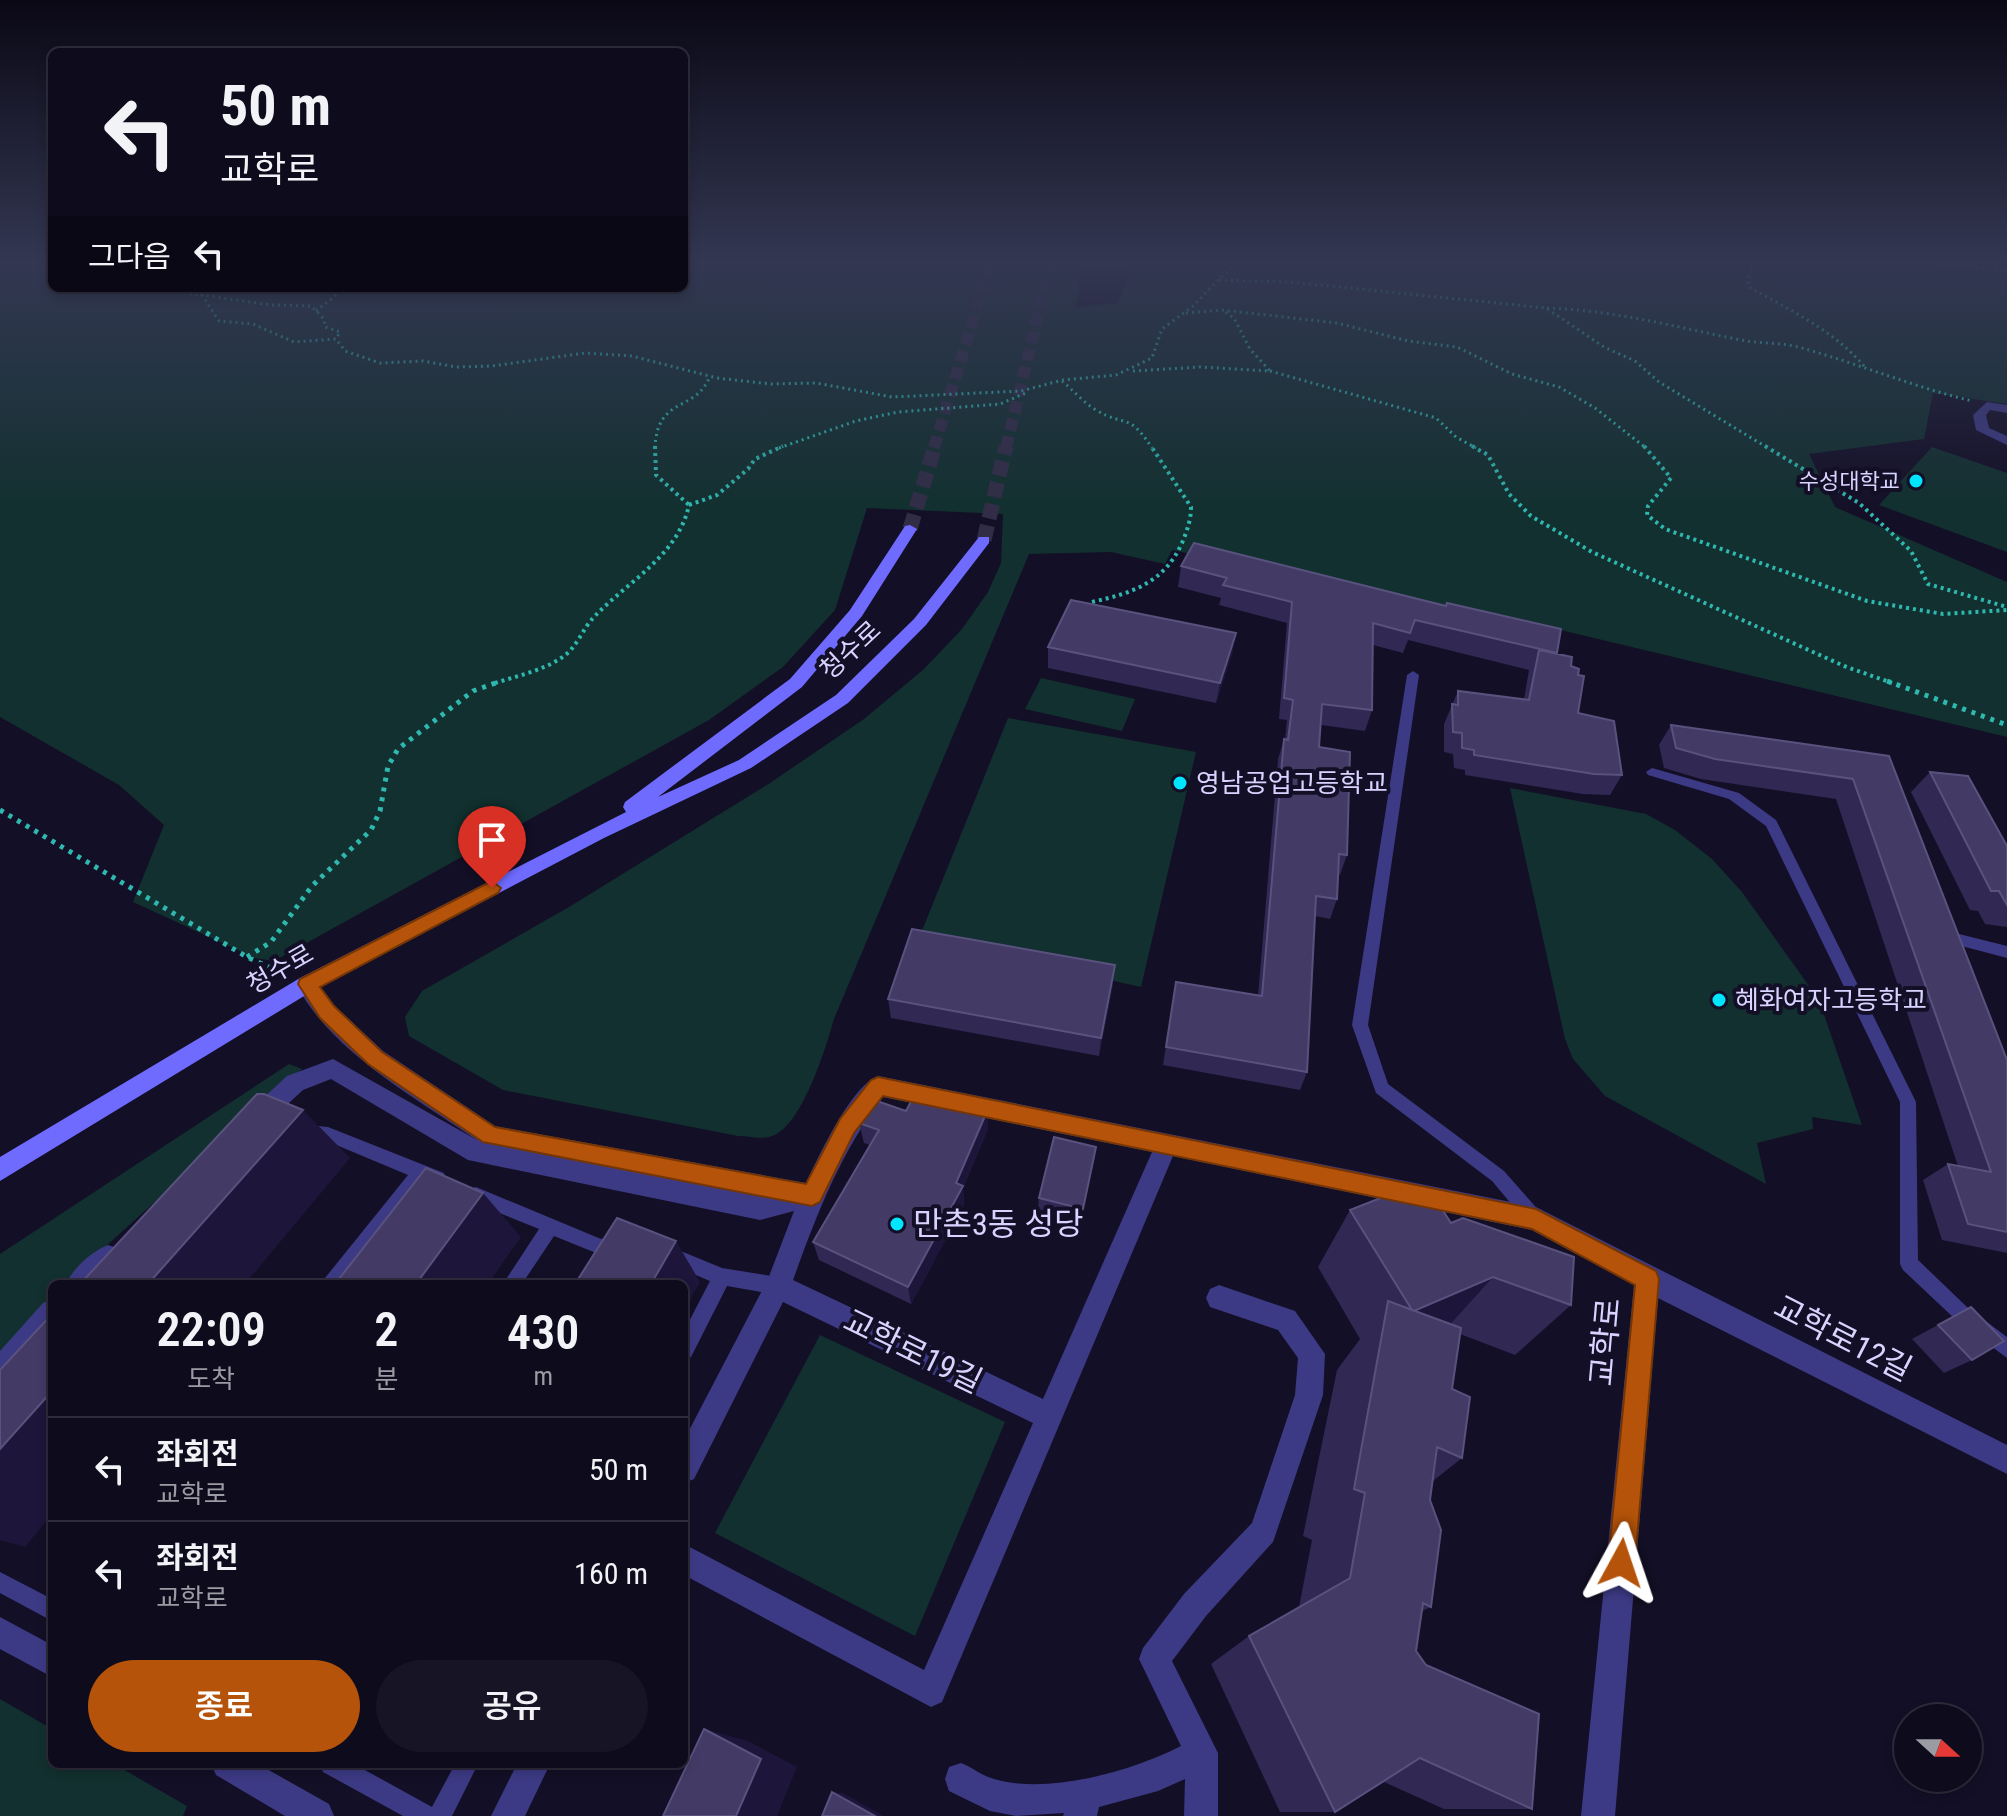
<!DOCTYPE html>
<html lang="ko">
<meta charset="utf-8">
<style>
body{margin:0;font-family:"Roboto Condensed","Noto Sans KR",sans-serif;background:#171425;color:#f1f3f6;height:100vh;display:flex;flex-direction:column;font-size:30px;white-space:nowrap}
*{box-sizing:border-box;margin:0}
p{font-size:26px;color:#9b9ba3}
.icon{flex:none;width:44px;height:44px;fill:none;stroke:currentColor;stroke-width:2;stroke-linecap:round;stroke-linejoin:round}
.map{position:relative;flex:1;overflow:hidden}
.panel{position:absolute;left:48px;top:1280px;width:640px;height:488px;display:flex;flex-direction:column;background:#0e0b1c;border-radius:12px;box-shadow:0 4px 12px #0003,0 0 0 2px #2e2b3b}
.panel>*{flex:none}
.hud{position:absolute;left:48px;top:48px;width:640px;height:244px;border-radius:12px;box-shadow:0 4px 12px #0003,0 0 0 2px #2e2b3b;background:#0e0b1c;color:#f1f3f6;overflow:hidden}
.needle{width:52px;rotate:111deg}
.controls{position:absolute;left:1894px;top:1704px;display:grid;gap:16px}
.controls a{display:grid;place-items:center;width:88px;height:88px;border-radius:50%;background:#0e0b1c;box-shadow:0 4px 12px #0003,0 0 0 2px #2e2b3b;font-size:40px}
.pin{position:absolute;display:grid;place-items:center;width:68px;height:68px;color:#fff;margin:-82px -34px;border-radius:50% 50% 50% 0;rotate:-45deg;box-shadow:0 0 8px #0007}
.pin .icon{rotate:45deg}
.me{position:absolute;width:88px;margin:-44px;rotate:5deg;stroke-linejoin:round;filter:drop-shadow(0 0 6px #0008)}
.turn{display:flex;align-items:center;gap:28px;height:168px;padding:0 40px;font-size:36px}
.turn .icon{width:104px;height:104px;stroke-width:2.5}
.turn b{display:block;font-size:56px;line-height:68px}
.then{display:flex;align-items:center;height:76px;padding:0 40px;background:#0003;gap:16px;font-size:30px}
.eta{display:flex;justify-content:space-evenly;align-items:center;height:136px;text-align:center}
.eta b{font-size:48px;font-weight:600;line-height:56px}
.primary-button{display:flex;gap:16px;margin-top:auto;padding:16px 40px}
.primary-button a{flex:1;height:92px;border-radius:48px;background:#b45309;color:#fff;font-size:32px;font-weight:600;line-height:92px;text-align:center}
.primary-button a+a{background:#171425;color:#f1f3f6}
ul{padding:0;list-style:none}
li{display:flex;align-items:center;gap:24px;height:104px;padding:0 40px;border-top:2px solid #2e2b3b}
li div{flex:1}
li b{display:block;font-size:30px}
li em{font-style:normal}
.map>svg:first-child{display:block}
.green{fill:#12302f}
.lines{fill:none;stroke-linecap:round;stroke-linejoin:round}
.secondary-tunnel-far1{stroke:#312d47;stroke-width:12;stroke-dasharray:12 6;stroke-linecap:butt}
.secondary-tunnel{stroke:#312d47;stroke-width:15;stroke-dasharray:15 7;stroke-linecap:butt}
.path-far2{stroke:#2fb8b0;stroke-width:3;stroke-dasharray:2 4;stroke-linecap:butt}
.path-far1{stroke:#2fb8b0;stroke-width:4;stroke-dasharray:3 4;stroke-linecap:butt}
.path{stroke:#2fb8b0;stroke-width:5;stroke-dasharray:4 6;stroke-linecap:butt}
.lane{fill:#3d3a85;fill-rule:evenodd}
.street{fill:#3d3a85;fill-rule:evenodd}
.secondary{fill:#6f6bff;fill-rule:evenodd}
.wall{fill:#312854}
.shaded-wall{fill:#1d163a}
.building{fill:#433a66;stroke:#5a527e;stroke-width:2}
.route{fill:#b45309;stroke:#753606;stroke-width:2}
.poi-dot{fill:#00e5ff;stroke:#130f26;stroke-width:3}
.labels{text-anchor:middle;stroke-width:8;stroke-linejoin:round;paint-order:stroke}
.far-poi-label{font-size:22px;fill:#d9d4ff;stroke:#130f26;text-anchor:end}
.street-label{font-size:26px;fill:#d9d4ff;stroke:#130f26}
.poi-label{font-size:26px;fill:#d9d4ff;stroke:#130f26;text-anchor:start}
.near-poi-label{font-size:32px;fill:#d9d4ff;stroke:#130f26;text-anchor:start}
.near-street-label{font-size:32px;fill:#d9d4ff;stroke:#130f26}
</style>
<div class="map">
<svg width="2007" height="1816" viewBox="0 0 2007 1816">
<rect width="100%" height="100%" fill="#130f26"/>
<path class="green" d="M0,260H52V288H684V260H976V267L1009,268L1012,260H1082L1076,307L1118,303L1136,260H2007V404L1933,393L1924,439L1809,454L1835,507L2007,582V737L1544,626L1172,550L1165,564L1111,552L1029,554L834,1019C826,1047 801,1131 769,1137C759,1139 747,1136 738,1136L503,1090L409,1036L405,1017L422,991L569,907L770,783L864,719L924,669L962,629L988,592L1001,563L1003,514L867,508L835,610L783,667L709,720L274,961L255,958L133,902L164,825L119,785L0,717Z
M1932,447L2007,473V552L1879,505Z
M1041,678L1135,699L1122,731L1025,709Z
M1008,718L1196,752L1141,987L919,938Z
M1510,788L1646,814L1675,830L1712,859L1742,892L1819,1000L1862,1125L1812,1117L1813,1129L1757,1143L1766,1184L1605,1096L1573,1059L1565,1039Z
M289,1064L302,1069L64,1284H52V1297L0,1355V1254Z
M820,1335L1005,1422L915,1636L715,1533Z
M0,1699L52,1729V1764H114L187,1806L183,1816H0Z"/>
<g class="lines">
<path class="secondary-tunnel-far1" d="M934,448L991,260
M1006,448L1051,260"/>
<path class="secondary-tunnel" d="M910,529L935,446
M984,540L1006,446"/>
<path class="path-far2" d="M1748,260L1753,268L1748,279L1749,287C1790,310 1833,330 1864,366
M1911,260L2007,271
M1219,280L1291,282L1546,308L1604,347L1635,361L1659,382L1768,448
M142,288L202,295L219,321L253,324L294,342L336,339L345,351L380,363L423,361L456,367L492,366L585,353L632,356L717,378L771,384L816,383L892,397L1021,391L1063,380L1116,375L1152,358L1162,329L1193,306L1238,260
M200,288L202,295L271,305L311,306L324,319L325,327L340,332L336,339
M1547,308C1613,310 1676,327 1741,340C1761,344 1782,342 1802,348C1859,364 1914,387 1972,401
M316,311L345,288
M1186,313L1222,310L1337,323L1408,341L1457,347L1512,374L1559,387L1595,408L1646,448
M1133,371L1200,367L1270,371L1250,349L1234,318L1224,311
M1270,371L1436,418L1456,437L1476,448
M1062,381C1073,390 1084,403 1096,410C1126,428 1128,411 1152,448
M655,448C657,395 696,413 710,376
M779,448L856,421L898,412L1000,404L1028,392"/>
<path class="path-far1" d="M655,446L656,475L689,505
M1472,446L1488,455L1509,494L1531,516L1592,552L1844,666L1892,683
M1644,446L1671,478L1648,506L1647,515L1665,529L1867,601L1943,614L2007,610
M1765,446L1859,503L1911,551L1928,584L2007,607
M689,505L717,495L748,469L755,459L783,446
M1092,602C1132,593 1164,583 1182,543C1187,531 1191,520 1191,507L1151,446
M495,683C517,676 545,670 564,656C577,647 583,628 594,617C628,581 678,556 689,505"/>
<path class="path" d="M1887,681L2007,725
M0,810L247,957L284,974
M247,957L271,942L312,886L371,830L380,811L388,766L398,749L473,691L501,681"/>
<path class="lane" d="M1413,671L1419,675L1368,1025L1388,1084L1504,1171L1541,1213L1544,1219L1541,1225L1535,1227L1529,1225L1492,1181L1376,1093L1352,1025L1407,675Z
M1652,768L1739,793L1776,820L1916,1102L1918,1260L1967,1307L2007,1337V1358L1955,1319L1903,1270L1900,1264V1102L1766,826L1729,799L1648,775L1646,772Z
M1959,934L2007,946V958L1954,944L1952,940L1954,936Z
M308,1125L328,1127L444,1173L446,1179L444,1185L438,1187L423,1181L342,1284H322L325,1278L408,1175L322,1139L302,1137L300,1132L302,1127Z
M476,1187L601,1239L616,1237L622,1239L625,1245L622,1251L601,1255L554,1236L522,1284H503L539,1229L470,1201L468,1195L470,1189Z
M671,1247L722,1268L778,1277L784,1280L787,1286L784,1292L778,1295L727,1286L691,1357L684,1359V1331L710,1281L665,1262L662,1256L665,1250Z
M0,1572L52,1599V1621L0,1593Z
M320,1764H354L432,1807L455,1764H478L452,1816H403L323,1772Z"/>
<path class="street" d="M1987,402L2007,405V413L1990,410L1986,415L1989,428L2007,436V445L1976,430L1973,415Z
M307,975L314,978L335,1006L383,1051L495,1126L806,1183C819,1156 851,1086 878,1076L1536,1207L2007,1445V1474L1658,1298L1615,1816H1581L1634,1285L1532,1230L1173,1156L942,1702L931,1707L684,1575V1544L924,1670L1033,1423L783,1302L694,1479L684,1483V1440L768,1279L794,1211L760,1220L468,1160L331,1079L303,1090L265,1125L257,1128L249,1125L245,1118L249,1111L287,1076L333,1059L477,1140C416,1098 331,1052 296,984L300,978ZM883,1097L1152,1152L1043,1399L793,1280C817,1214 840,1153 883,1097Z
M108,1245L117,1248L121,1257L117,1266L97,1284H66C73,1268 92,1251 108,1245Z
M1219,1285L1295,1311L1325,1354L1323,1395L1273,1542L1206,1616L1172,1661L1218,1753V1816H1184L1185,1779L1158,1791L1099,1807L1097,1816H1063L1064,1813L1016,1816L990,1811L949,1791L945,1779L949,1767L961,1763C972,1767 982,1776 994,1779C1049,1795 1132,1771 1181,1746L1139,1659L1143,1648L1184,1594L1252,1523L1295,1395L1298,1358L1278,1330L1210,1307L1206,1298L1210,1289Z
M52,1299V1332L14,1376L9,1386L0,1390V1351L43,1303Z
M0,1617L52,1645V1677L0,1649Z
M211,1764H258L329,1804L334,1816H285L216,1775Z
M517,1764H550L525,1816H491Z"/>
<path class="secondary" d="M910,525L917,529L862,616L802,687L658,797L739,760L836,695L914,619L979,537H989V543L926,625L848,703L751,768L604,838L314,990L0,1181V1157L300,978L626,812L623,807L625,802L790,679L850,610L905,526Z"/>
</g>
<path class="wall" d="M1194,543L1557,654L1578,675V713L1622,775L1610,795L1583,794L1465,775V770L1454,768L1453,754L1444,752V724L1458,691L1524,699L1529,670L1408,640L1403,653L1373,645L1372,710L1365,731L1321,725L1319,747L1347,855L1340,875H1338L1337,899L1330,919L1315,916L1307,1072L1300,1090L1163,1065L1176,982L1258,996L1278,759L1284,739H1285L1287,720L1279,719L1287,623L1219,605L1221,598L1178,587L1181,566Z
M1236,633L1232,654L1216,703L1048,668V647Z
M1671,725L1889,756L2007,1060V1253L1942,1240L1923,1180L1948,1164L1958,1166L1836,799L1701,779L1664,768L1659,745Z
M1930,772L2007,846V927L1985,924L1978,911L1970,910L1911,792Z
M1113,984L1099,1056L891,1018L888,999Z
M906,1111L988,1129L963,1188L964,1205L911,1304L819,1260L813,1242L870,1145L864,1143L859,1123Z
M1096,1147L1081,1219L1038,1209L1039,1198Z
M1416,1194L1451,1223L1571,1305L1515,1355L1460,1334L1452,1389L1462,1458L1433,1481L1430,1500L1431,1607L1422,1611L1416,1651L1532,1809H1444L1384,1782L1335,1812H1280L1211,1664L1249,1636L1299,1607L1312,1540L1303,1536L1337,1370L1360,1339L1318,1267L1350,1210Z
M1971,1307L1972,1360L1944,1373L1912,1339Z"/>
<path class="shaded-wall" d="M1236,633L1232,654L1216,703L1220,683Z
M1115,965L1113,984L1099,1056L1101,1038Z
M988,1109V1129L963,1188L964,1205L911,1304L908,1287Z
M303,1110L350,1158L245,1284H148Z
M1096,1147L1095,1158L1081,1219L1083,1209Z
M483,1193L521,1237L488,1284H416Z
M676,1241L700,1282L684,1311V1284H651Z
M1493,1277L1446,1329L1413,1312Z
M52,1391V1514L25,1547L0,1540V1449Z
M704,1729L748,1741L797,1767L777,1816H736Z
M832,1792L843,1793L884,1816H875Z"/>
<path class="building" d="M1194,543L1446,606L1447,603L1561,629L1557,653L1415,620L1410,633L1373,623L1372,710L1322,704L1319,747L1350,752L1347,855L1339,854L1337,899L1316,896L1307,1072L1166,1047L1176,982L1262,996L1284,739L1288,740L1293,700L1284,698L1292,602L1223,585L1227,578L1181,566Z
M1071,600L1236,633L1220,683L1048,647Z
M1539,650L1572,657L1571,666L1579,669L1578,675L1584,676L1578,713L1614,721L1622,775L1594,774L1474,755V750L1462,748V733L1453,732L1452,704L1458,705V691L1529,700Z
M1671,725L1889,756L2007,1060V1232L1968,1224L1948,1164L1991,1172L1853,779L1715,759L1676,748Z
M1930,772L1968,776L2007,846V905L1999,891H1991Z
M912,929L1115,965L1101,1038L888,999Z
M916,1092L954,1105L956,1098L988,1109L956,1183L963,1186L908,1287L813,1242L879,1130L859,1123L871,1099L906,1111Z
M257,1094H264L303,1110L148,1284H80Z
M1054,1137L1096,1147L1083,1209L1039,1198Z
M426,1168L483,1193L416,1284H335Z
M1411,1186L1416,1194L1429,1189L1451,1223L1463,1218L1574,1257L1571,1305L1493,1277L1414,1311L1412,1310L1350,1210Z
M617,1218L676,1241L651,1284H575Z
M1388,1301L1461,1328L1452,1389L1470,1397L1462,1458L1437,1447L1430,1500L1441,1530L1431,1607L1423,1603L1416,1651L1426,1665L1539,1714L1532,1809L1420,1758L1335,1812L1249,1636L1350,1578L1365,1493L1354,1489Z
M1971,1307L2004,1341L1972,1360L1938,1325Z
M52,1314V1391L0,1449V1370Z
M704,1729L761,1759L736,1816H663Z
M832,1792L875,1816H822Z"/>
<linearGradient id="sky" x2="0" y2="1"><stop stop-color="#0a0815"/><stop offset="0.51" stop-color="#333752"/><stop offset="1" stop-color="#333752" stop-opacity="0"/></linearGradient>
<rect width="2007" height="514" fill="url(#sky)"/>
<path class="route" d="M492,881L501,888L498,893L320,987L334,1006L382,1052L495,1127L806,1184L840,1119L871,1080L878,1077L1536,1209L1656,1271L1659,1279L1635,1563L1631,1573L1621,1577L1612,1573L1608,1563L1635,1285L1532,1229L883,1096L854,1133L820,1202L812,1206L483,1142L368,1064L320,1018L298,984L300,979Z"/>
<g class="poi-dot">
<circle cx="1916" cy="481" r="8"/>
<circle cx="1180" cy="783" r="8"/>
<circle cx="1719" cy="1000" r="8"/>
<circle cx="897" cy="1224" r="8"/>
</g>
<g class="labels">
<g class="far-poi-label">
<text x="1900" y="489">수성대학교</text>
</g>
<g class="street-label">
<text transform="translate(850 650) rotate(-43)" y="9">청수로</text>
<text transform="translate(280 969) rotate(-30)" y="9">청수로</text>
</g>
<g class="poi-label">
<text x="1196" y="792">영남공업고등학교</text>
<text x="1735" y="1009">혜화여자고등학교</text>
</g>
<g class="near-poi-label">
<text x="913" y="1235">만촌3동 성당</text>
</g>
<g class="near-street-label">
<text transform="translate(1843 1338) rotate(27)" y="11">교학로12길</text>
<text transform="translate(1605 1342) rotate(-85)" y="11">교학로</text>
<text transform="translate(913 1351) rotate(26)" y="11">교학로19길</text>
</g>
</g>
</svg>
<div class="controls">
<a><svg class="needle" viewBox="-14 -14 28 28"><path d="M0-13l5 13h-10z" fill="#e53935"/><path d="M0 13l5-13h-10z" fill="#9b9ba3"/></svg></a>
</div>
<div class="pin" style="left:492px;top:888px;background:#d93025"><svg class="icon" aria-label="arrive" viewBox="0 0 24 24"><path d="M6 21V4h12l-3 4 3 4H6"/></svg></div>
<svg class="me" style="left:1621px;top:1563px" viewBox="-20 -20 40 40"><path d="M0-17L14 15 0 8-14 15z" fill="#b45309" stroke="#fff" stroke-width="4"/></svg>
<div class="hud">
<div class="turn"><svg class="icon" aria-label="left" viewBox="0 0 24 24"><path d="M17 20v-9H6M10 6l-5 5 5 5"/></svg><div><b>50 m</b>교학로</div></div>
<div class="then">그다음<svg class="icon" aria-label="left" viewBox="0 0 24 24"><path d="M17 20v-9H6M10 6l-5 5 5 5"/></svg></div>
</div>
<section class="panel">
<div class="eta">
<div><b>22:09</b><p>도착</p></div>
<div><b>2</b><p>분</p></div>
<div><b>430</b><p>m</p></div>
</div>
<ul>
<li><svg class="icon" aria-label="left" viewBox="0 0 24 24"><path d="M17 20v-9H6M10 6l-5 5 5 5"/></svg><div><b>좌회전</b><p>교학로</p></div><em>50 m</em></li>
<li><svg class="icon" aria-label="left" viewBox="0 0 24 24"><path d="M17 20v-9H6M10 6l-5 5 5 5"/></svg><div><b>좌회전</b><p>교학로</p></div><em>160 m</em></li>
</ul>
<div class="primary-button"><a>종료</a><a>공유</a></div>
</section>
</div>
